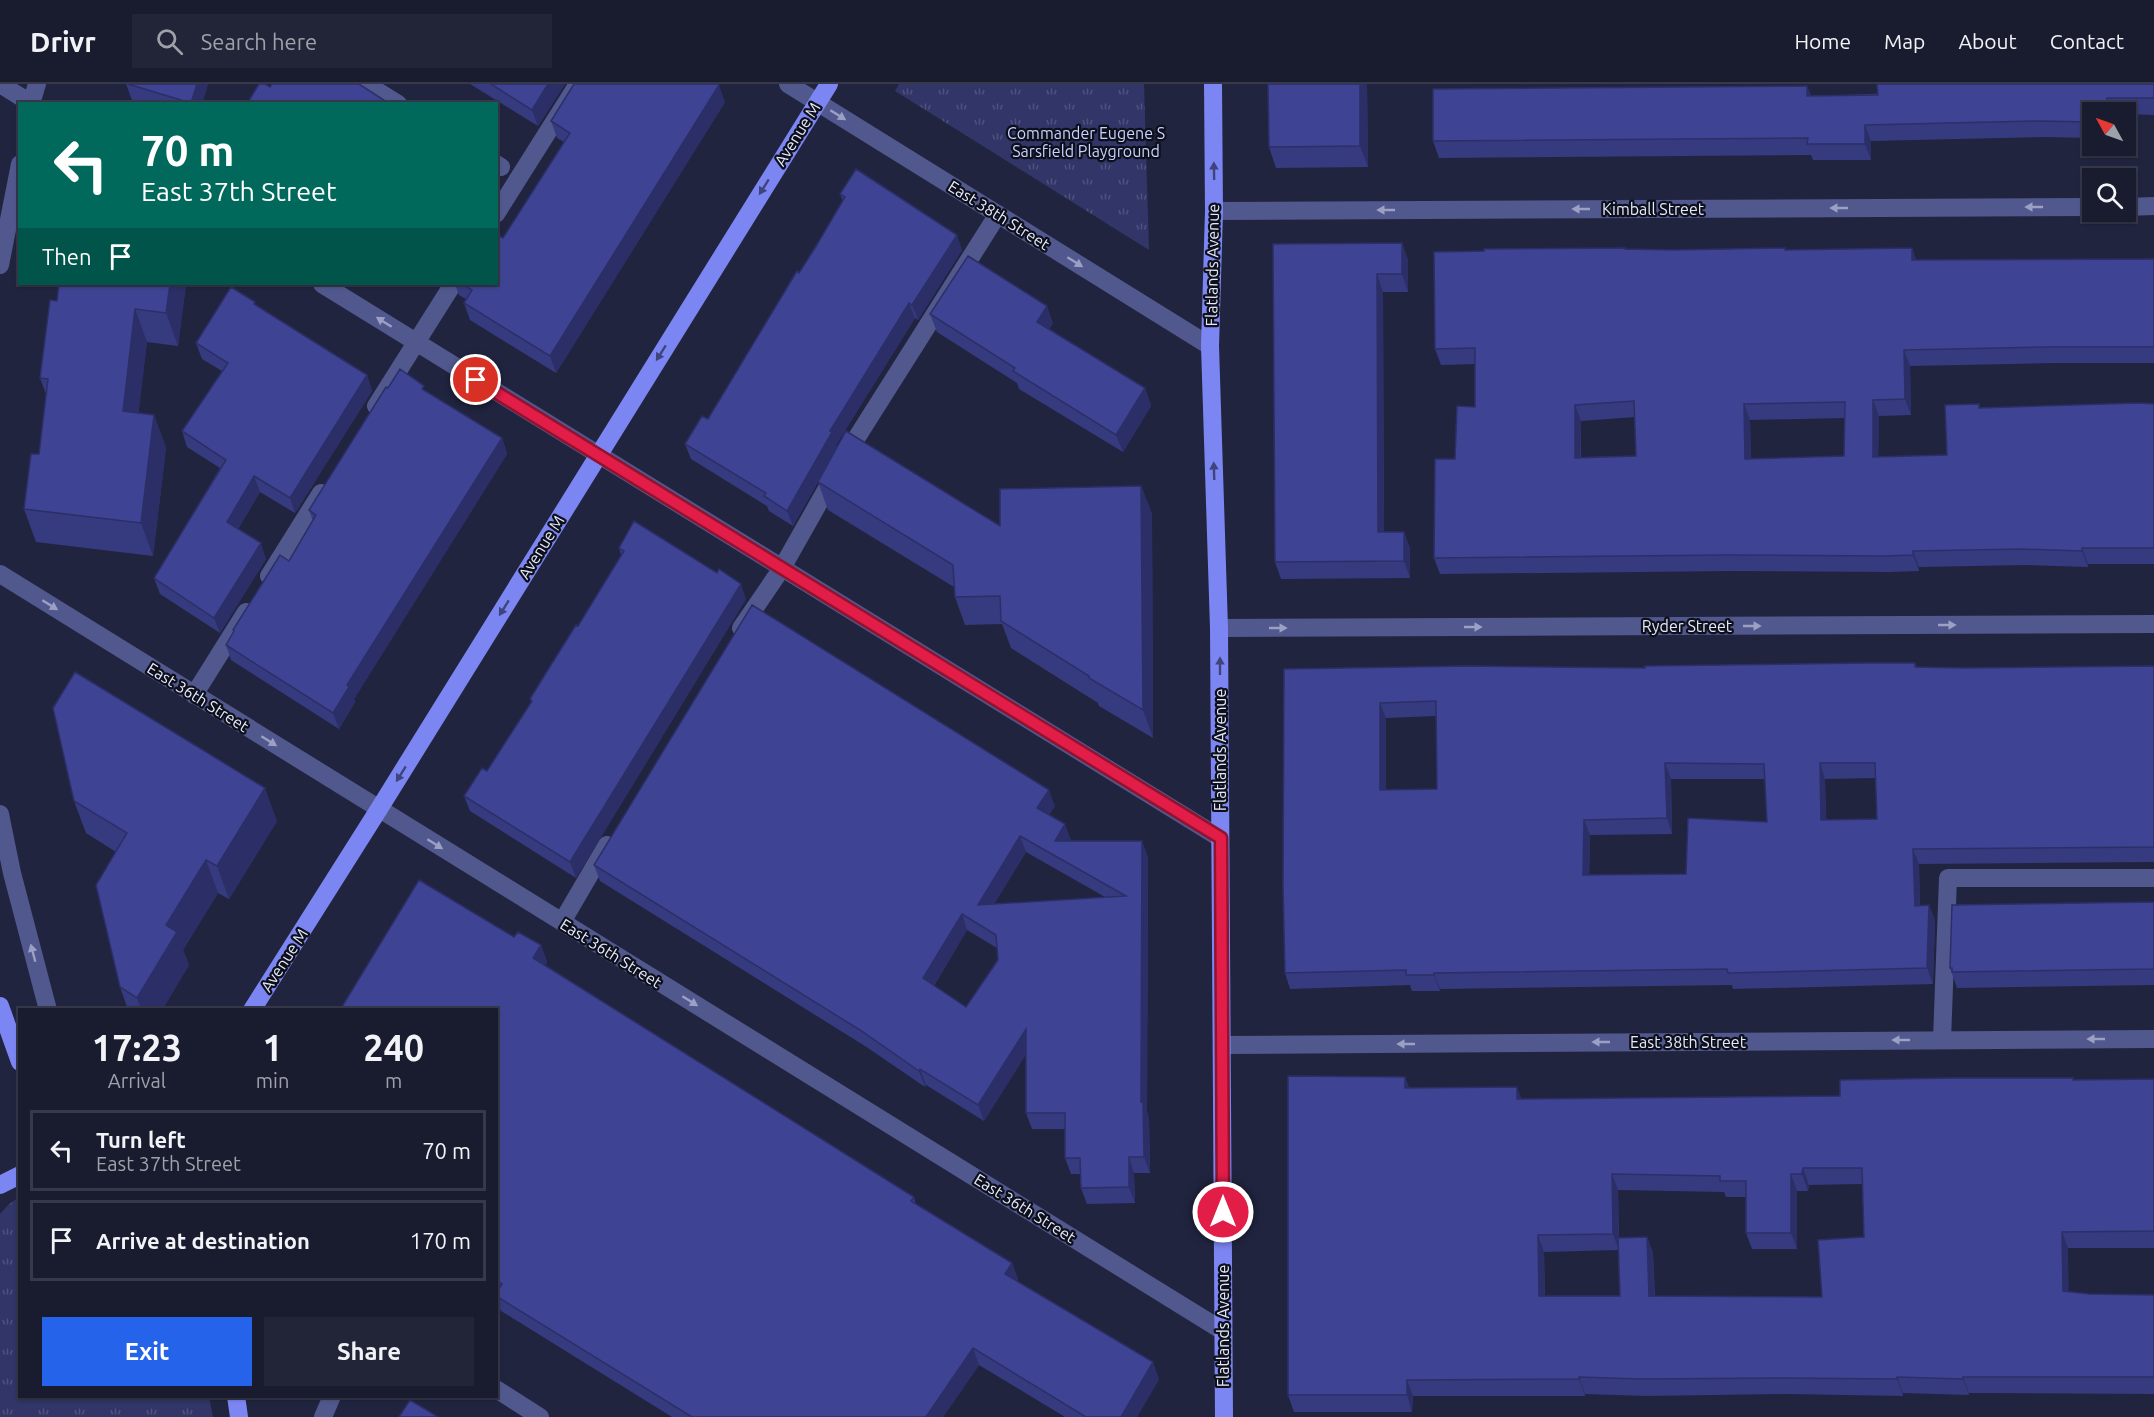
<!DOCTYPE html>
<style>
body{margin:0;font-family:Ubuntu,sans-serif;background:#222437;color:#f1f3f6;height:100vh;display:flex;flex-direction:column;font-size:22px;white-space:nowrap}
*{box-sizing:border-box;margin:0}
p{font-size:20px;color:#9fa1aa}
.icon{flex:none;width:33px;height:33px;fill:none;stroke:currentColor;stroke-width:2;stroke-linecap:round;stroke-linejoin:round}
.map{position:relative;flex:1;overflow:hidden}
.panel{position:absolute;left:18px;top:924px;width:480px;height:390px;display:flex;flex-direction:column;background:#191b2f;border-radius:0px;box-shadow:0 2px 4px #0004,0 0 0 2px #37394b}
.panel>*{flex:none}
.guide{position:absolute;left:18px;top:18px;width:480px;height:183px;border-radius:0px;box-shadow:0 2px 4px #0004,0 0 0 2px #37394b;background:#00695c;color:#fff;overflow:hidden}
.needle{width:39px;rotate:310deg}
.fabs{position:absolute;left:2082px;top:18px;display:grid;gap:12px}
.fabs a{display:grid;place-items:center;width:54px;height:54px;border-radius:0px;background:#191b2f;box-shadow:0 2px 4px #0004,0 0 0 2px #37394b;font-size:30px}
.pin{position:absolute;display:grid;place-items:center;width:51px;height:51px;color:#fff;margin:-26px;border:3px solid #fff;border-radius:50%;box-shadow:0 2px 6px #0007}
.me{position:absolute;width:66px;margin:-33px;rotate:0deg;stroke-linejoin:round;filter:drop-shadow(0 0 4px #0008)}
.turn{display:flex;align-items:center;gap:21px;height:126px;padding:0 24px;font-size:27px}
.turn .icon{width:78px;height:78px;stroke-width:2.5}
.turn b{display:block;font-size:42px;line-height:51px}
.then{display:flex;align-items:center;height:57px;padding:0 24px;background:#0003;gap:12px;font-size:22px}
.eta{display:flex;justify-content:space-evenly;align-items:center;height:102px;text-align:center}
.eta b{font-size:36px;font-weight:700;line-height:42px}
.button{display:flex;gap:12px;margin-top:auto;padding:12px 24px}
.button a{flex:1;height:69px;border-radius:0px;background:#2563eb;color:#fff;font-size:24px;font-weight:700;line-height:69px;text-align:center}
.button a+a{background:#222437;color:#f1f3f6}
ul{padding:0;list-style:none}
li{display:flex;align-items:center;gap:18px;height:81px;margin:0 12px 9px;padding:0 12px;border:3px solid #37394b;border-radius:0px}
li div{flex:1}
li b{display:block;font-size:22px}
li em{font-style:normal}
header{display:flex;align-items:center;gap:36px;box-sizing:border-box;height:84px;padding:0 30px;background:#191b2f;border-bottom:2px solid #37394b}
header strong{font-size:28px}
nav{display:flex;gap:33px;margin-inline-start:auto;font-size:21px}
.search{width:420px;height:54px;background:#222437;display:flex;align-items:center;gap:15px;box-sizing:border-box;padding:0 21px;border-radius:0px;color:#9fa1aa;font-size:22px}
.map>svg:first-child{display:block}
.park{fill:url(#park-tufts)}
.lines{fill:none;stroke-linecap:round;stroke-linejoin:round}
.minor{stroke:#51588d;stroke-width:18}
.major{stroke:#7c86f3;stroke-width:18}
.wall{fill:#363a7e;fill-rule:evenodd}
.shaded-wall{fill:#2c2f67}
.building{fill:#3f4393;stroke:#2c2f67;stroke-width:1.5;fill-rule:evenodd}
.oneway{fill:#9ba0c4}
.oneway2{fill:#3f457c}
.route-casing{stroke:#92132f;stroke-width:15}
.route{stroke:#e11d48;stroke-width:10}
.labels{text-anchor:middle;stroke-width:4.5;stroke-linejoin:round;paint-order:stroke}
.park-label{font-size:16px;fill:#cad2ff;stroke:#0d0f1b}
.street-label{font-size:16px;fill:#e5e9fb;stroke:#0d0f1b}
</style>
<header>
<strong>Drivr</strong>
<div class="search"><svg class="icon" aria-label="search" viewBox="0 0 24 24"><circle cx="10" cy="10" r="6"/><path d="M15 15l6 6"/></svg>Search here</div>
<nav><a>Home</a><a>Map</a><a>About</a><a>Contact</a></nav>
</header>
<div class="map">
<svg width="2154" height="1333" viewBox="0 0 2154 1333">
<defs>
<pattern id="park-tufts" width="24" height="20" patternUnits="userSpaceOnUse" patternTransform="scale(1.5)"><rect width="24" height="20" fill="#313567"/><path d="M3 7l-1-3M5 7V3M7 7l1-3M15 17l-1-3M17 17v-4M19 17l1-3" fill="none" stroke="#4f527e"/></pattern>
</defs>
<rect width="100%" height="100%" fill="#21243f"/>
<path class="park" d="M899,0H1144L1149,166L895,7Z
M19,1113L20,1312L209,1313L213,1333H0V1130L8,1121Z"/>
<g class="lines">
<path class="minor" d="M0,0L32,20
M366,0L398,20
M788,0L1210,262
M31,20L37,0
M496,80L501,83
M2126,123L2154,122
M1214,127L2092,123
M496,130L578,0
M0,181L20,80
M322,200L1220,754
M376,322L453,200
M0,490L1223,1247
M269,492L321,409
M741,544L782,484L847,369L998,130
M1219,544L2154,540
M194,611L246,528
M0,730L12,789L48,926
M562,838L607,761
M1942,956L1948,794H2154
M1222,961L2154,955
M496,1305L540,1333
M323,1333L332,1312"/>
<path class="major" d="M1213,0L1214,127L1210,262L1219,544L1224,1333
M0,922L20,978
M252,926L379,725L829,0
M0,1101L20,1091
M236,1312L239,1333"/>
</g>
<path class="wall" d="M126,0H208L202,20H142L132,16Z
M470,0H565L538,42Z
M1268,0H1367L1368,83L1276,84L1269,63Z
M2154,0V31L2126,30V28H2092V54L2044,53L1871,57V76H1813L1811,71L1439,74L1433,57L1807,2L1811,12Z
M725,18L556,289L470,236L464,219L466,215L459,211L455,200H496L503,154L564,58L557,54L551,37Z
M840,110L962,166L918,236L915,234L836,361L837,363L1000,442L1141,402L1152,430L1153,654L1099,622L1098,619L1011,564L1002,540L965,541L955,513L954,503L828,426L818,398L793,442L769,427L767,422L691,375L685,360L708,335L799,189L843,117Z
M1402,159L1408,176V208H1383L1384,448H1404L1410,465V494L1281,495L1275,478L1273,160Z
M1785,164L1786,166L1917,176L2154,175V279H2053L1910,282L1911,331L1879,332L1878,373L1947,371L1979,320L1980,324L2154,320V480H2088V483L2027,481L1919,483V487L1890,488L1730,487L1440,490L1434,474L1455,375L1475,323V280L1441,281L1435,265L1625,166H1674ZM1635,333L1636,372L1581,373V337ZM1845,334L1844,372L1751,375L1750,336Z
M186,200L178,262L147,258L138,329L154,331L166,364L153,472L36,458L24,425L39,370L46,310L40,294L57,217Z
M257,222L367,291L372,307L295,429L260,408L238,445L266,475L220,549L160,510L154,494L220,384L187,363L182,347L222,287L202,275L196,259Z
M930,230L1053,239L1049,245L1145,304L1151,322L1123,368L1019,305L1017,299L937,248Z
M388,304L426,307L502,354L507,370L354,615L355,618L339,645L231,576L226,561L234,548L233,546L289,477L313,437L309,426Z
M619,464L746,515L576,794L470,727L464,712L487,687L531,618L530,615L578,542L621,471Z
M1915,579L1917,584H1964L2154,582V778L1919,780L1920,821H1929L1935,837L1933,900L1733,905L1732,901L1440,905V907H1412L1410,901L1290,905L1285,889L1284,585L1645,584ZM1436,632L1437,705L1386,706V634ZM1876,694L1877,735L1826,736L1825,695ZM1671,695H1765L1767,738L1686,790L1589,791L1590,751L1672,750Z
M74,717L277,737L229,815L218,809L183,866L189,881L162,926H128L120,903L116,768L86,749Z
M1055,722L1049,731L1071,756L1070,757L1148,773L1147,1028L1149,1034L1150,1089H1134L1135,1119L1087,1120L1081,1104V1090H1071L1065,1074V1045H1032L1026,1029V970L984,1037L926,1001L925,1003L865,962L600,797L594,781ZM1026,768L1105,813L994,820ZM967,846L997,864L998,876L966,923L934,902Z
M2154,818V901L1957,904L1950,884Z
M514,853L541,861L547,878L545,881L914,1113L916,1121L1012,1179L1018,1195L1017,1197L1159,1295L1137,1333H1065L979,1281L943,1333H672L501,1227L496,1215V926Z
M1405,993L1409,1004L1521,1015L1840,1012L2074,996L2154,995V1164H2068V1207L2089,1210L2154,1211V1310L1969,1309V1311L1903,1309V1312L1787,1310L1646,1312L1585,1310V1312H1413L1412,1328H1294L1288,1311ZM1862,1100L1864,1153L1822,1213L1655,1212L1653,1169L1647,1153L1619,1154L1618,1106L1724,1108L1726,1113H1746V1149L1752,1165H1797V1107H1808L1809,1101ZM1618,1166L1620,1212H1545L1544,1168Z"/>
<path class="shaded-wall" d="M197,0H208L202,20H192Z
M548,0H565L538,42L532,26Z
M1360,0H1367L1368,83L1360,62Z
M719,1L725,18L556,289L550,272Z
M1807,2L1813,18L1807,12Z
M2107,14L2112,28H2107Z
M1865,41L1871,57V76L1865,60Z
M957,151L962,166L918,236L912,221Z
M1402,159L1408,176V208L1402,190Z
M1912,164L1918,180L1912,176Z
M1377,190L1383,208L1384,466L1378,448Z
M170,200H186L178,262L166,229Z
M909,219L915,234L836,361L837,363L793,442L787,427L830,347Z
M1047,222L1053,239L1043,255L1037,238Z
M135,225L147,258L135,360L123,327Z
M1904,266L1910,282L1911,331L1905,315Z
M367,291L372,307L295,429L290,414Z
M1145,304L1151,322L1123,368L1116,351Z
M1873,316L1879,332L1878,389L1873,373Z
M1744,320L1750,336L1751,391L1745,375Z
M1575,321L1581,337L1580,390L1575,374Z
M154,331L166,364L153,472L141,439Z
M502,354L507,370L354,615L355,618L339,645L333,629L347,601Z
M254,392L260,408L232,454L227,438Z
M1141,402L1152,430L1153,654L1143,626Z
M1404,448L1410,465V494L1404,477Z
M261,459L266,475L220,549L214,534Z
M2082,464L2088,480V483L2082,467Z
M1913,467L1919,483V487L1913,471Z
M741,500L746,515L576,794L570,778Z
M1380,619L1386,634V722L1380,706Z
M1665,679L1671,695L1672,750L1667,734Z
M1820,679L1825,695L1827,752L1821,736Z
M265,704L277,737L229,815L217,782Z
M1049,706L1055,722L1043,740L1037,724Z
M1584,736L1590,751L1589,807L1583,791Z
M1065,740L1071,756L1061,773L1055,757Z
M1020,752L1026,768L984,837L978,821Z
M1142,757L1148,773L1147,1028L1149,1034L1150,1089L1144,1073L1141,1018Z
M1913,765L1919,780L1920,837L1915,822Z
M206,776L218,809L183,866L189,881L162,926H141L137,914L166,841Z
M1929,821L1935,837L1933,900L1927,884Z
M962,830L967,846L929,910L923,894Z
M541,861L547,878L539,890L533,874Z
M1434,889L1440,905V907L1434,891Z
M1026,945L1032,961L984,1037L978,1021Z
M920,985L926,1001L925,1003L919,987Z
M1405,993L1411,1009L1405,1004Z
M1517,1003L1523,1019L1517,1015Z
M1129,1073L1134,1089L1135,1119L1129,1103Z
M1803,1084L1809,1101L1808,1107L1802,1090Z
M1612,1090L1618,1106L1619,1166L1613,1150Z
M1791,1090L1797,1107V1165L1791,1149Z
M2062,1148L2068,1164L2069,1223L2063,1207Z
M1538,1151L1544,1168L1545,1229L1539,1212Z
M1647,1153L1653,1169L1655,1229L1649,1212Z
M1012,1179L1018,1195L1011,1207L1005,1190Z
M973,1264L979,1281L943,1333H926Z
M1153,1278L1159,1295L1137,1333H1121Z
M1579,1293L1585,1310V1312L1579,1295Z
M1897,1293L1903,1309V1312L1897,1295Z
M1963,1293L1969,1309V1311L1963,1295Z
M1407,1296L1413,1312L1412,1328L1407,1311Z"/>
<path class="building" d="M128,0H197L191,19Z
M259,0H265L270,3L272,0H359L390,20H247Z
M491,0H548L532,26Z
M574,0H718L719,1L550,272L464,219L472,206L462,200H496V150L503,154L570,49L551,37Z
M1268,0H1360V62L1269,63Z
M1877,0H2154V14H2107V28H2092V38L2038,37L1865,41V60H1807L1808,54L1433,57V5L1807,2V12L1878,11Z
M856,85L957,151L912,221L909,219L830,347L832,348L787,427L764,412L766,409L685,360L702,332L708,335L797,187L799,189L815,164L845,113L840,110Z
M1402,159V190H1377L1378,448H1404V477L1275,478L1273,160Z
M1625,164V165L1674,166L1785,164V166L1912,164V176L2154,175V263H2047L1904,266L1905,315L1873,316V373L1947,371L1945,321L1979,320V324L2139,319L2154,320V464H2082V467L2021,465L1913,467V471L1884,472L1725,471L1434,474L1435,375H1455L1457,322L1475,323V264L1435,265L1434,168L1484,167V165ZM1634,317L1636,372L1575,374V321ZM1845,318L1844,372L1745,375L1744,320Z
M968,172L1047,222L1037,238L1145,304L1116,351L1013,287L1015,284L930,230Z
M59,200H170L166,229L135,225L123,327L154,331L141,439L24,425L31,370H39L48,295L40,294L50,216L57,217Z
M231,203L255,218L254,220L367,291L290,414L254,392L227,438L261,459L214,534L154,494L226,376L182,347L228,279L196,259Z
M400,285L424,302L422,305L502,354L347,601L349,603L333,629L226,561L234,547L233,546L280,471L289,477L316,431L309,426L386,303L388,304Z
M846,347L1000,442V405L1141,402L1143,626L1089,594V592L1001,537L1000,512L955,513L953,481L818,398Z
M634,437L717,489L719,485L741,500L570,778L464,712L482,684L487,687L532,617L530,615L546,589L576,541L578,542L624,467L619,464Z
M752,521L1049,706L1037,724L1065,740L1055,757H1142L1141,1018H1143L1144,1073H1129V1103L1081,1104L1080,1074H1065V1029H1026V945L978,1021L920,985L919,987L860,946L594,781ZM1020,752L1126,812L978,821ZM962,830L996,851L998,876L966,923L923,894Z
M1867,579H1915V583L1964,584L2154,582V763L1913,765L1915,822L1929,821L1927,884L1728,889L1727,885L1434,889V891H1406V886L1285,889L1283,802L1284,585L1467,582L1645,584V582ZM1436,617L1437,705L1380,706V619ZM1665,679L1764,680L1767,738L1688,734L1686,790L1583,791L1584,736L1667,734ZM1820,679H1875L1877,735L1821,736Z
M75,588L265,704L217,782L206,776L166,841L177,848L137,914L120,903L96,801L127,749L74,717L53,624Z
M419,796L514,853L518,848L541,861L533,874L914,1113L911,1117L1012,1179L1005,1190L1153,1278L1121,1333H1086L973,1264L926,1333H692L496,1212V1209L502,1200L496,1196V926H340Z
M2154,818V885L1952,888V884H1950L1952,821Z
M1288,992L1405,993V1004L1517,1003V1015L1840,1012V996L1952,994H2073V996L2154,995V1147L2062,1148L2063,1207L2089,1210L2154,1211V1293H1963V1295L1897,1293V1295L1781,1294L1640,1295L1579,1293V1295L1407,1296V1311H1288ZM1803,1084H1862L1864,1153L1818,1156L1822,1213L1649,1212L1647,1153L1618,1154L1620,1212H1539L1538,1151L1613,1150L1612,1090L1720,1092V1097H1746V1149H1791V1090H1802Z
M410,1316L438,1333H399Z"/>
<defs><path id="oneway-solid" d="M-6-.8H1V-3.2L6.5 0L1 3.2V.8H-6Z" transform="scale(1.5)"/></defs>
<g class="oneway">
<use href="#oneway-solid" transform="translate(838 31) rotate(32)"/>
<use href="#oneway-solid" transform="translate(2034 123) rotate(180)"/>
<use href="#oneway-solid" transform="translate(1839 124) rotate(180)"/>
<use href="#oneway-solid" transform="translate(1581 125) rotate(180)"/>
<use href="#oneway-solid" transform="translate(1386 126) rotate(180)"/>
<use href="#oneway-solid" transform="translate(1075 178) rotate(32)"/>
<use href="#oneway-solid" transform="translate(384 238) rotate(-148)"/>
<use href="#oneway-solid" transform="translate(50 521) rotate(32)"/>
<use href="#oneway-solid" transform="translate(1947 541)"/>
<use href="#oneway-solid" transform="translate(1752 542)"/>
<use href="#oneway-solid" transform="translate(1473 543)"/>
<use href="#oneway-solid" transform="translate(1278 544)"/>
<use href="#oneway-solid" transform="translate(269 657) rotate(32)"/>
<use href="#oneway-solid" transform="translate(435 760) rotate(32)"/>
<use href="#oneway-solid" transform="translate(33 869) rotate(-105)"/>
<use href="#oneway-solid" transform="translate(690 917) rotate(32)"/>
<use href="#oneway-solid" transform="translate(2096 955) rotate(180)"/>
<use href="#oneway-solid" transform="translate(1901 956) rotate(180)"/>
<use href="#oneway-solid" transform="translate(1601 958) rotate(180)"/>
<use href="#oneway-solid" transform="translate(1406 960) rotate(180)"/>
</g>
<g class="oneway2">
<use href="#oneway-solid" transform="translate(1214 87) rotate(-91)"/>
<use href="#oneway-solid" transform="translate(764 103) rotate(122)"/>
<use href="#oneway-solid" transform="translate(661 269) rotate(122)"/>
<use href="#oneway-solid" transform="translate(1214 387) rotate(-92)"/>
<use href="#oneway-solid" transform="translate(504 524) rotate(122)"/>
<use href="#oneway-solid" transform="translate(1220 582) rotate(-90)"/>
<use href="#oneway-solid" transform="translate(401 690) rotate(122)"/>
</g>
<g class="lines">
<g class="route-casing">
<path id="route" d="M476,296L1221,754L1223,1128"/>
</g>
<use href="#route" class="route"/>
</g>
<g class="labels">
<g class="park-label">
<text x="1086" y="55">Commander Eugene S<tspan x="1086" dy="18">Sarsfield Playground</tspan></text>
</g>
<g class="street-label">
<text transform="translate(797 50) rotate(-58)" y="6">Avenue M</text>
<text x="1653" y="131">Kimball Street</text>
<text transform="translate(999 131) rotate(32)" y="6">East 38th Street</text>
<text transform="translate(1212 181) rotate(-89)" y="6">Flatlands Avenue</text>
<text transform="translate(541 463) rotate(-58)" y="6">Avenue M</text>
<text x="1687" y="548">Ryder Street</text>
<text transform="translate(198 613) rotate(32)" y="6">East 36th Street</text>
<text transform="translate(1220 666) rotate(-90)" y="6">Flatlands Avenue</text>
<text transform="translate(611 869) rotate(32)" y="6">East 36th Street</text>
<text transform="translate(284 876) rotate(-57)" y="6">Avenue M</text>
<text x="1688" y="964">East 38th Street</text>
<text transform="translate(1025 1124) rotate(32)" y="6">East 36th Street</text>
<text transform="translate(1223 1242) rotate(-90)" y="6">Flatlands Avenue</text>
</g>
</g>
</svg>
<div class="fabs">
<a><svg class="needle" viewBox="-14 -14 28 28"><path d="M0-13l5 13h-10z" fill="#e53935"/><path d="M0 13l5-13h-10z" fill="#9fa1aa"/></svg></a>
<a><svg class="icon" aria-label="search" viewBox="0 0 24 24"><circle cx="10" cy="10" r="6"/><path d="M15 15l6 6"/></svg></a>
</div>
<div class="pin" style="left:476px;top:296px;background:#d93025"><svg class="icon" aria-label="arrive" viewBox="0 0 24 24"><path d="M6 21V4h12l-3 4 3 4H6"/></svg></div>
<svg class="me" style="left:1223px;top:1128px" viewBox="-20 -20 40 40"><circle r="17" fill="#e11d48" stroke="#fff" stroke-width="3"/><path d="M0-11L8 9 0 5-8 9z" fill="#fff"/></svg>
<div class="guide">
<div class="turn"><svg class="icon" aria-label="left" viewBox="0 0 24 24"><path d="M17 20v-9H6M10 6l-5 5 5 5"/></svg><div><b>70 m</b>East 37th Street</div></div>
<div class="then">Then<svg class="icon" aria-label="arrive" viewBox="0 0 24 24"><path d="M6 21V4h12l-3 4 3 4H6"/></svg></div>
</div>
<section class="panel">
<div class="eta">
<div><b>17:23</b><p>Arrival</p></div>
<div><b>1</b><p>min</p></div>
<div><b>240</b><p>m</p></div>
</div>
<ul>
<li><svg class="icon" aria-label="left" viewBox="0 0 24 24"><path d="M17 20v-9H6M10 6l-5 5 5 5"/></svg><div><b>Turn left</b><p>East 37th Street</p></div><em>70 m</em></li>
<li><svg class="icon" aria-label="arrive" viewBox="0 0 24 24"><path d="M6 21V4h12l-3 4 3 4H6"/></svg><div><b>Arrive at destination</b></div><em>170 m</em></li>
</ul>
<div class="button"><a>Exit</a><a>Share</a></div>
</section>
</div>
